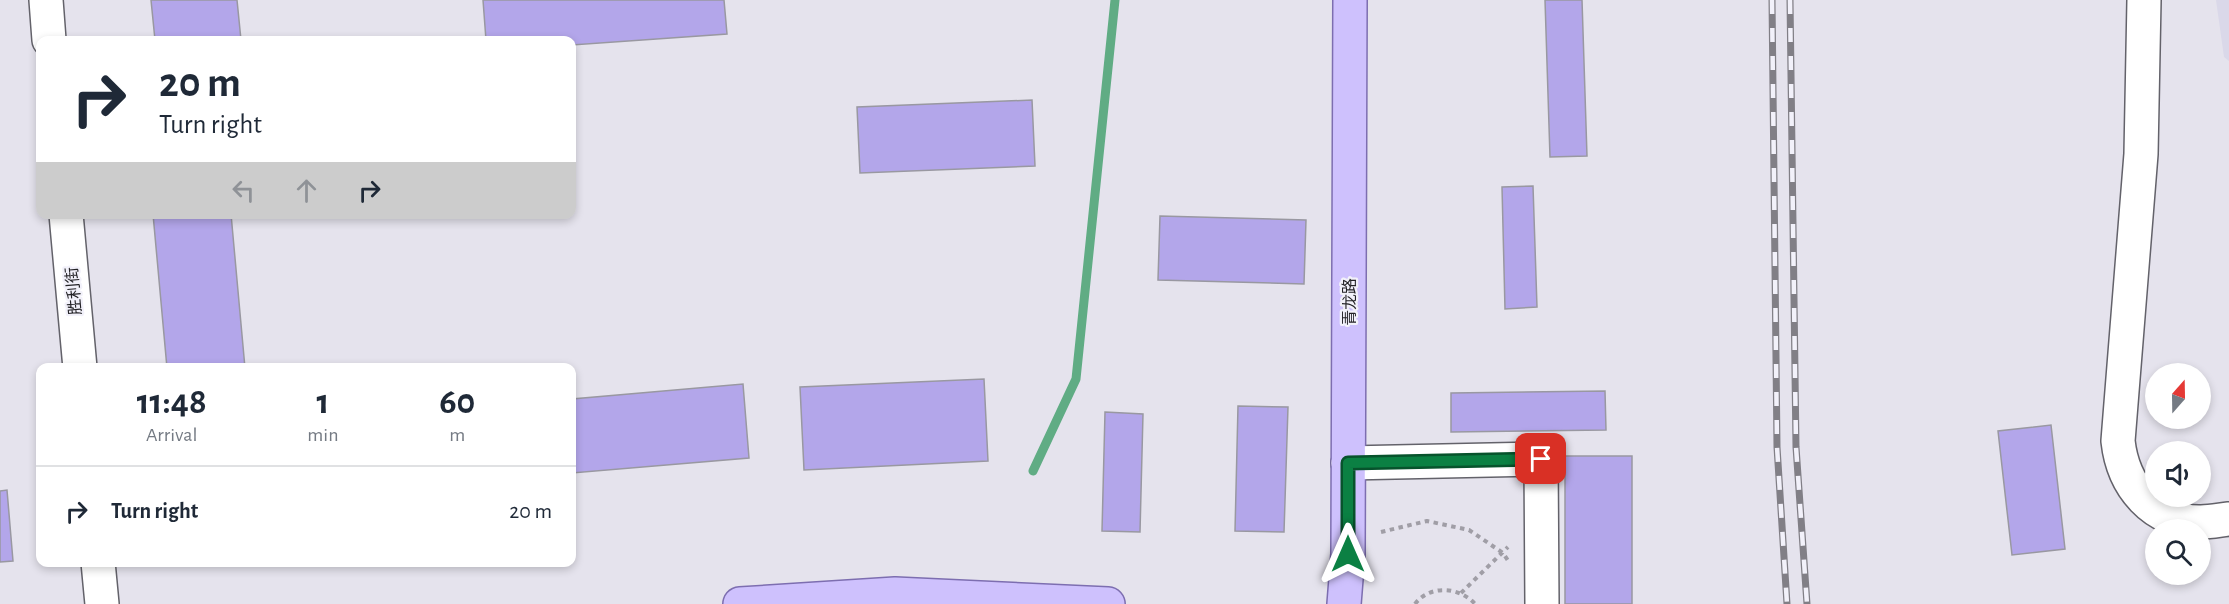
<!DOCTYPE html>
<meta charset="utf-8">
<style>
body{margin:0;font-family:"Alegreya Sans","Noto Sans SC",sans-serif;background:#f2f2f3;color:#1f2937;height:100vh;display:flex;flex-direction:column;font-size:22px;white-space:nowrap}
*{box-sizing:border-box;margin:0}
p{font-size:20px;color:#747a83}
.icon{flex:none;width:33px;height:33px;fill:none;stroke:currentColor;stroke-width:2;stroke-linecap:round;stroke-linejoin:round}
.map{position:relative;flex:1;overflow:hidden}
.side{position:absolute;left:36px;top:363px;width:540px;height:204px;display:flex;flex-direction:column;background:#fff;border-radius:12px;box-shadow:0 3px 9px #0003}
.side>*{flex:none}
.hud{position:absolute;left:36px;top:36px;width:540px;height:183px;border-radius:12px;box-shadow:0 3px 9px #0003;background:#fff;color:#1f2937;overflow:hidden}
.needle{width:39px;rotate:20deg}
.fabs{position:absolute;left:2145px;top:363px;display:grid;gap:12px}
.fabs a{display:grid;place-items:center;width:66px;height:66px;border-radius:50%;background:#fff;box-shadow:0 3px 9px #0003;font-size:30px}
.pin{position:absolute;display:grid;place-items:center;width:51px;height:51px;color:#fff;margin:-26px;border-radius:12px;box-shadow:0 3px 9px #0006}
.me{position:absolute;width:66px;margin:-33px;rotate:0deg;stroke-linejoin:round;filter:drop-shadow(0 0 4px #0008)}
.turn{display:flex;align-items:center;gap:21px;height:126px;padding:0 24px;font-size:27px}
.turn .icon{width:78px;height:78px;stroke-width:2.5}
.turn b{display:block;font-size:42px;line-height:51px}
.lanes{display:flex;align-items:center;height:57px;padding:0 24px;background:#0003;justify-content:center;gap:30px;direction:ltr}
.lanes .off{opacity:.35}
.eta{display:flex;justify-content:space-evenly;align-items:center;height:102px;text-align:center}
.eta b{font-size:36px;font-weight:700;line-height:42px}
ul{padding:0;list-style:none}
li{display:flex;align-items:center;gap:18px;height:90px;padding:0 24px;border-top:2px solid #e0e1e3}
li div{flex:1}
li b{display:block;font-size:22px}
li em{font-style:normal}
.map>svg:first-child{display:block}
.built{fill:#dad8e9}
.lines{fill:none;stroke-linecap:round;stroke-linejoin:round}
.stream{stroke:#60ac84;stroke-width:9}
.building{fill:#b3a6ea;stroke:#9998a1;stroke-width:1.5}
.minor-casing{stroke:#63626a;stroke-width:36}
.major-casing{stroke:#7d6eb0;stroke-width:36}
.path{stroke:#a09ea6;stroke-width:4;stroke-dasharray:4.5 4.5;stroke-linecap:butt}
.minor{stroke:#fff;stroke-width:33}
.major{stroke:#cec1fd;stroke-width:33}
.rail-casing{stroke:#817f86;stroke-width:7}
.rail{stroke:#f2f1fa;stroke-width:4.5;stroke-dasharray:14;stroke-linecap:butt}
.route-casing{stroke:#07532c;stroke-width:15}
.route{stroke:#0b8043;stroke-width:10}
.labels{text-anchor:middle;stroke-width:4.5;stroke-linejoin:round;paint-order:stroke}
.street-label{font-size:16px;fill:#232226;stroke:#f2f1fa}
</style>
<div class="map">
<svg width="2229" height="604" viewBox="0 0 2229 604">
<rect width="100%" height="100%" fill="#e5e3ed"/>
<path class="built" d="M2216,0H2229V61L2224,57Z"/>
<g class="lines">
<path class="stream" d="M1033,471L1076,379L1115,0"/>
</g>
<path class="building" d="M151,0H237L241,40H155Z
M483,0H724L727,34L572,45V40H486Z
M1545,0H1582L1587,156L1550,157Z
M1032,100L1035,166L860,173L857,107Z
M1533,186L1537,307L1505,309L1502,187Z
M153,214H231L245,368H167Z
M1160,216L1306,220L1304,284L1158,280Z
M984,379L988,461L804,470L800,387Z
M743,384L749,458L572,473V399Z
M1605,391L1606,430L1451,432V393Z
M1238,406L1288,407L1284,532L1235,531Z
M1105,412L1143,414L1140,532L1102,531Z
M2051,425L2065,549L2012,555L1998,431Z
M1565,456H1632V604H1565Z
M7,490L13,561L0,562V491Z"/>
<g class="lines">
<g class="minor-casing">
<path id="minor" d="M46,0L49,40
M2144,0L2141,154L2118,441C2123,486 2153,523 2201,522C2210,522 2220,520 2229,519
M66,214L80,368
M1348,463L1541,459L1542,604
M98,562L102,604"/>
</g>
<g class="major-casing">
<path id="major" d="M740,604L895,594L1108,604
M1344,604L1348,554L1350,0"/>
</g>
<path class="path" d="M1381,532L1427,521L1469,530L1503,553L1509,562
M1461,593L1508,547
M1415,604C1430,584 1460,587 1475,604"/>
<use href="#minor" class="minor"/>
<use href="#major" class="major"/>
<g class="rail-casing">
<path id="rail" d="M1772,0L1777,447L1787,604
M1790,0L1796,447L1807,604"/>
</g>
<use href="#rail" class="rail"/>
</g>
<g class="lines">
<g class="route-casing">
<path id="route" d="M1348,554V463L1541,459"/>
</g>
<use href="#route" class="route"/>
</g>
<g class="labels">
<g class="street-label">
<text transform="translate(73 291) rotate(-95)" y="6">胜利街</text>
<text transform="translate(1349 302) rotate(-90)" y="6">青龙路</text>
</g>
</g>
</svg>
<div class="fabs">
<a><svg class="needle" viewBox="-14 -14 28 28"><path d="M0-13l5 13h-10z" fill="#e53935"/><path d="M0 13l5-13h-10z" fill="#747a83"/></svg></a>
<a><svg class="icon" aria-label="sound" viewBox="0 0 24 24"><path d="M4 9h4l5-4v14l-5-4H4zM17 9q2 3 0 6"/></svg></a>
<a><svg class="icon" aria-label="search" viewBox="0 0 24 24"><circle cx="10" cy="10" r="6"/><path d="M15 15l6 6"/></svg></a>
</div>
<div class="pin" style="left:1541px;top:459px;background:#d93025"><svg class="icon" aria-label="arrive" viewBox="0 0 24 24"><path d="M6 21V4h12l-3 4 3 4H6"/></svg></div>
<svg class="me" style="left:1348px;top:554px" viewBox="-20 -20 40 40"><path d="M0-17L14 15 0 8-14 15z" fill="#0b8043" stroke="#fff" stroke-width="4"/></svg>
<div class="hud">
<div class="turn"><svg class="icon" aria-label="right" viewBox="0 0 24 24"><path d="M7 20v-9h11M14 6l5 5-5 5"/></svg><div><b>20 m</b>Turn right</div></div>
<div class="lanes"><svg class="icon off" aria-label="left" viewBox="0 0 24 24"><path d="M17 20v-9H6M10 6l-5 5 5 5"/></svg><svg class="icon off" aria-label="ahead" viewBox="0 0 24 24"><path d="M12 20V5M6 11l6-6 6 6"/></svg><svg class="icon" aria-label="right" viewBox="0 0 24 24"><path d="M7 20v-9h11M14 6l5 5-5 5"/></svg></div>
</div>
<section class="side">
<div class="eta">
<div><b>11:48</b><p>Arrival</p></div>
<div><b>1</b><p>min</p></div>
<div><b>60</b><p>m</p></div>
</div>
<ul>
<li><svg class="icon" aria-label="right" viewBox="0 0 24 24"><path d="M7 20v-9h11M14 6l5 5-5 5"/></svg><div><b>Turn right</b></div><em>20 m</em></li>
</ul>
</section>
</div>
